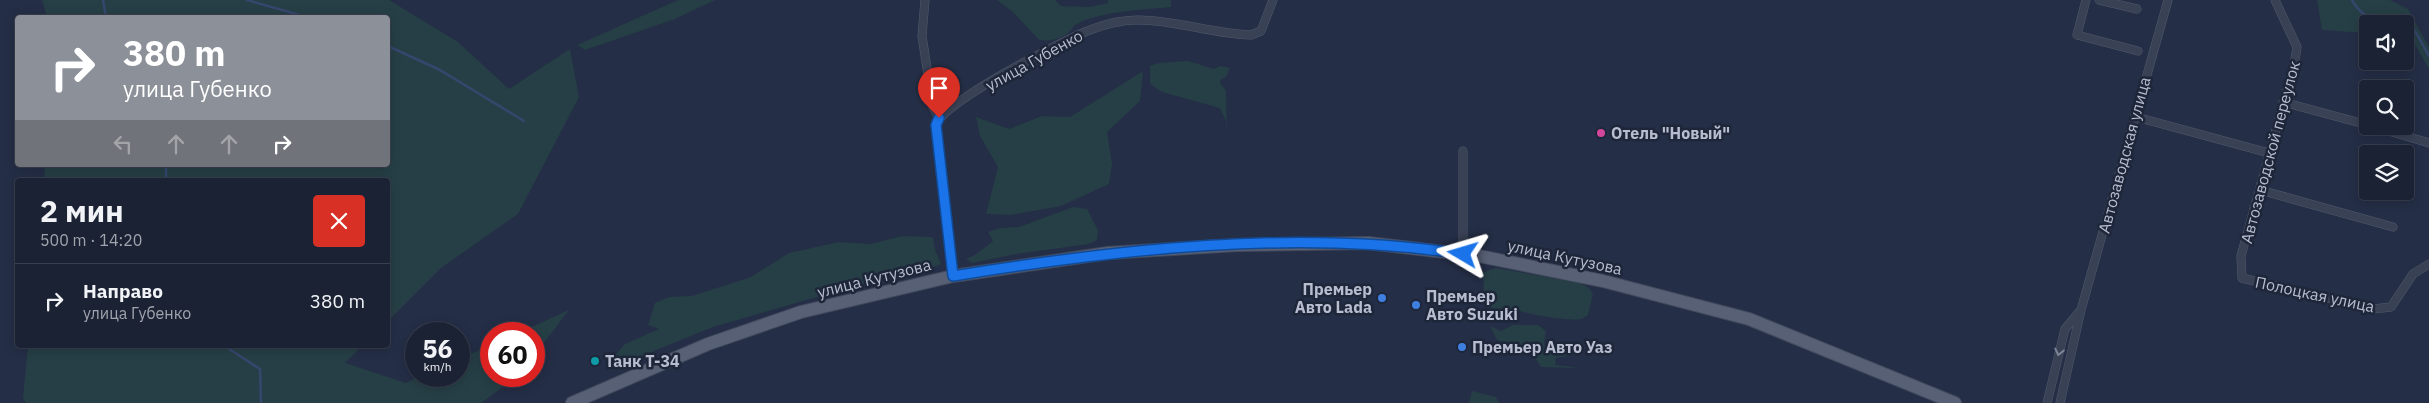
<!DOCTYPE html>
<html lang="ru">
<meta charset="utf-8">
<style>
body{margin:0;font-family:"IBM Plex Sans",sans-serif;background:#282f40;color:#f1f3f6;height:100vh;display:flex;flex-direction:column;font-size:19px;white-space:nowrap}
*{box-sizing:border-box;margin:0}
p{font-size:16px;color:#a0a4ac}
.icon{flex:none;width:28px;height:28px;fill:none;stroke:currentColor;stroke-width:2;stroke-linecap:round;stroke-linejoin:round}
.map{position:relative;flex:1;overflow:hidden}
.side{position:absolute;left:15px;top:178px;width:375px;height:170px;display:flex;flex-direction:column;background:#1b2234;border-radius:5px;box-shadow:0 2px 12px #0003,0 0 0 1px #393f4f}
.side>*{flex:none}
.guide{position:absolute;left:15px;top:15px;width:375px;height:152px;border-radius:5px;box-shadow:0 2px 12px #0003,0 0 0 1px #393f4f;background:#8c9099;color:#fff;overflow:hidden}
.tools{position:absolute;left:2359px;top:15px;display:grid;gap:10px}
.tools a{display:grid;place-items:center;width:55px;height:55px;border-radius:5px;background:#1b2234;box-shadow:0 2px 12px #0003,0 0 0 1px #393f4f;font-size:25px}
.speed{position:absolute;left:405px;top:322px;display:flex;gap:10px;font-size:25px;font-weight:700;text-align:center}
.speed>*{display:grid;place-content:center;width:65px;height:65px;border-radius:50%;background:#1b2234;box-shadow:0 2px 12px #0003,0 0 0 1px #393f4f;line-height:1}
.speed small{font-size:12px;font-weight:400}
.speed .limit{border:8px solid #d22;background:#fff;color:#111}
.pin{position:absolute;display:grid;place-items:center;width:42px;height:42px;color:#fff;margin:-51px -21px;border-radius:50% 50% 50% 0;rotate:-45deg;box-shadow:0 0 5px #0007}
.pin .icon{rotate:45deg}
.me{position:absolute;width:55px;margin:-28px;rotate:277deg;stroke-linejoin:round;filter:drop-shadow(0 0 4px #0008)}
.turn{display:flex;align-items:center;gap:18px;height:105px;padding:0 25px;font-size:22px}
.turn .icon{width:65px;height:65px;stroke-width:2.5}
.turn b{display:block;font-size:35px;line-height:42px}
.lanes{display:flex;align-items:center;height:48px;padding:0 25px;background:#0003;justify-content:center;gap:25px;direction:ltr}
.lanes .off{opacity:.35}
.round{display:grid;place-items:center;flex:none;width:52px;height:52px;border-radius:5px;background:#282f40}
.summary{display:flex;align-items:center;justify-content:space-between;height:85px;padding:0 25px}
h1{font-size:30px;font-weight:700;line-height:38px}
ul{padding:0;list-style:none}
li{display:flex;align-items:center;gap:15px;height:75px;padding:0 25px;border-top:1px solid #393f4f}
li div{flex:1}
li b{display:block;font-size:19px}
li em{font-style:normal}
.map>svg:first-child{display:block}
.green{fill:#263f46}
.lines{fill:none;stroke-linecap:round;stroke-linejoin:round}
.stream{stroke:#36476e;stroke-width:2.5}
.minor-casing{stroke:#52596c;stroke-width:9}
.primary-casing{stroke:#434a5e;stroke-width:14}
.minor{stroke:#394155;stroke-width:8}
.primary{stroke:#576075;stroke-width:12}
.oneway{stroke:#7e8598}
.route-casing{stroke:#114b97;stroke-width:12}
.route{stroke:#1a73e8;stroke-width:9}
.hotel-dot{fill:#d1479c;stroke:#1e263a;stroke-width:2}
.shop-dot{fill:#3f7fe0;stroke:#1e263a;stroke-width:2}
.culture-dot{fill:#0f9aa8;stroke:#1e263a;stroke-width:2}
.labels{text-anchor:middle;stroke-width:5;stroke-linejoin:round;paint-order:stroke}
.street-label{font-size:16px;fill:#b7bdce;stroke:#1e263a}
.poi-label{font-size:16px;font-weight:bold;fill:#b7bdce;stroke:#1e263a;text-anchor:start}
</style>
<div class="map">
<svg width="2429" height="403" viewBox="0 0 2429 403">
<rect width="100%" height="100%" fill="#242e46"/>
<path class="green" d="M42,0H389L458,42L509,89L570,49L579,97L518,214L441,268L388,321V180H44L45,165H388V18L47,17Z
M678,0H715L675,19L585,50L577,45Z
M997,0H1055L1061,6L1089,7L1108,3V0H1171V7C1143,10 1099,11 1075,25C1071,28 1074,28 1070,31C1064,38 1047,43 1038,39L1013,12Z
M2317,0H2390L2408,9L2429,47V69L2409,34H2405V24H2368L2367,33L2322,30Z
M1188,61L1214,69L1220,66L1230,68L1226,77L1220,80L1221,85L1226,90L1227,139L1226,121L1220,108L1162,92L1150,84V66L1159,63Z
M1143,71L1140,101L1107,132L1112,164L1109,184L1061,206L1011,215L986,214L998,167L980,136L976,117L1009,129L1042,116L1070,117Z
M1073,207L1087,209L1098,230L1097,240L1089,244L1016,254L972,263L966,259L975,255L993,241L988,232L1000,228L1019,227Z
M902,236L933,237L935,250L941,264L920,272L876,280L713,327L622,364L611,360L625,344L659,329L648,325L655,303L669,297L692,296L751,277L789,253L839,242L871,244Z
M1496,268L1580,283L1589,288L1593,294L1588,315C1586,316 1584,318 1581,319C1573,322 1522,314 1517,309L1495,310L1489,307L1484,294L1483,272Z
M569,310L534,356V334H516Z
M1513,325H1538L1546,331L1544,343L1546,351L1573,352L1574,355L1556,358L1555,365L1575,367L1574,368L1541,367L1529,348L1497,340L1490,326L1501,331Z
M28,345H363L345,363L406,383L420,376H459V359L491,345V376H518L481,403H26L23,398Z
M1472,391L1496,397L1499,403H1469Z"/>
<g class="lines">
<path class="stream" d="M103,0L106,18
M247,0L310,18
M2352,0C2365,24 2385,23 2409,20L2429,56
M388,46L440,70L524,121
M166,180V165
M223,345L260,369L261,403"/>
<g class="minor-casing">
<path id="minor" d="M925,0L922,36L933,107L939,118
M2086,0L2077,35L2138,51
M2099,0L2137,9
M2275,0L2297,47L2294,65L2241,256L2242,278L2373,309L2391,307L2413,274L2429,264
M2283,102L2368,125
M2135,114L2140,118L2269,153
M2372,126L2429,143
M1463,151V254
M2260,190L2393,227
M953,276L936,125C945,101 1063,40 1090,30C1105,24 1122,20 1138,20C1176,20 1213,34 1251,35L1261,31L1273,0
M2047,403L2065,329L2081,310
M2060,403L2081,310L2168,0"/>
</g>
<g class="primary-casing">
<path id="primary" d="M572,403L708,344L801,312L953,276L1108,253L1237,245L1368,243L1479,256L1603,281L1749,319L1955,403"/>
</g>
<use href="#minor" class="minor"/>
<use href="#primary" class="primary"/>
</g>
<defs><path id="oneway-chevron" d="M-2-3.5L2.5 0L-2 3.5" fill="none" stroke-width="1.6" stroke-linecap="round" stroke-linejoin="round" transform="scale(1.25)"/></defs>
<use class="oneway" href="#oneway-chevron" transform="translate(2059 352) rotate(103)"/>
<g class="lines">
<g class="route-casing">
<path id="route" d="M939,118L936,125L953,276C1119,249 1295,229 1463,254"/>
</g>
<use href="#route" class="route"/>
</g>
<circle class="hotel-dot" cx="1601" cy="133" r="5"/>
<g class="shop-dot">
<circle cx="1382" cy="298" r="5"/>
<circle cx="1416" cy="305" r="5"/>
<circle cx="1462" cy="347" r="5"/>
</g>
<circle class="culture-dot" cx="595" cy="361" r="5"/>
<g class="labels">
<g class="street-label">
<text transform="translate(1034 60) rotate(-29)" y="6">улица Губенко</text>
<text transform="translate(2270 152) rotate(-75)" y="6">Автозаводской переулок</text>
<text transform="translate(2124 155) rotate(-75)" y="6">Автозаводская улица</text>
<text transform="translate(1565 257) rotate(12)" y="6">улица Кутузова</text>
<text transform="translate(874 278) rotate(-14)" y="6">улица Кутузова</text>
<text transform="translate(2315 294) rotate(12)" y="6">Полоцкая улица</text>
</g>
<g class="poi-label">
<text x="1611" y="139">Отель "Новый"</text>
<text x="1372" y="295" text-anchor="end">Премьер<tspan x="1372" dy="18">Авто Lada</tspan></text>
<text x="1426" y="302">Премьер<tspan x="1426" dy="18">Авто Suzuki</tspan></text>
<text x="1472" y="353">Премьер Авто Уаз</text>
<text x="605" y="367">Танк Т-34</text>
</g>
</g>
</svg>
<div class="tools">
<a><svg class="icon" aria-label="sound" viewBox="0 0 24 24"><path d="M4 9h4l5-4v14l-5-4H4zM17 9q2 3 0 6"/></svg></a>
<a><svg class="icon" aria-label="search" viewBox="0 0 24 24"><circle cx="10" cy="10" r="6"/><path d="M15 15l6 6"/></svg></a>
<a><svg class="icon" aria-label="layers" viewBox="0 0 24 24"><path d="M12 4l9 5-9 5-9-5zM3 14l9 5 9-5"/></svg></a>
</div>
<div class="speed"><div>56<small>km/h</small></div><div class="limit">60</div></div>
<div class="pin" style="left:939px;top:118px;background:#d93025"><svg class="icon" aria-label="arrive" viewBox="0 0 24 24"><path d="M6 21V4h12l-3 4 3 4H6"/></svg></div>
<svg class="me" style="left:1463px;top:254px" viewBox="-20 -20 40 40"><path d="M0-17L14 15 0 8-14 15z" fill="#1a73e8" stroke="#fff" stroke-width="4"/></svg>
<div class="guide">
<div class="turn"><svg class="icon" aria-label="right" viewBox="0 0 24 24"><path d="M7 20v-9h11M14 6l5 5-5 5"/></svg><div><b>380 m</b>улица Губенко</div></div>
<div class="lanes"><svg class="icon off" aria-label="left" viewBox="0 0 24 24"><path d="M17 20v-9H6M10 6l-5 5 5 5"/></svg><svg class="icon off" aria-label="ahead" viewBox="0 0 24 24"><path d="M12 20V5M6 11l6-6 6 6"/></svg><svg class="icon off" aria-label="ahead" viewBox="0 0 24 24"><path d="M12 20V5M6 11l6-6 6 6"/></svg><svg class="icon" aria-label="right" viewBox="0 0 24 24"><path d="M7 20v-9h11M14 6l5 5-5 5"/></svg></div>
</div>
<section class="side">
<div class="summary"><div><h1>2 мин</h1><p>500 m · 14:20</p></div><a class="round" style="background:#d93025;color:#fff"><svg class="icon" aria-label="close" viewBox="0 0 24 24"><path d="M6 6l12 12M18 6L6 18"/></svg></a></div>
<ul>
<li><svg class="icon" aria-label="right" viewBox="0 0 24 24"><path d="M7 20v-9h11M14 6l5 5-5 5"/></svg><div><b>Направо</b><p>улица Губенко</p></div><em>380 m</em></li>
</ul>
</section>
</div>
